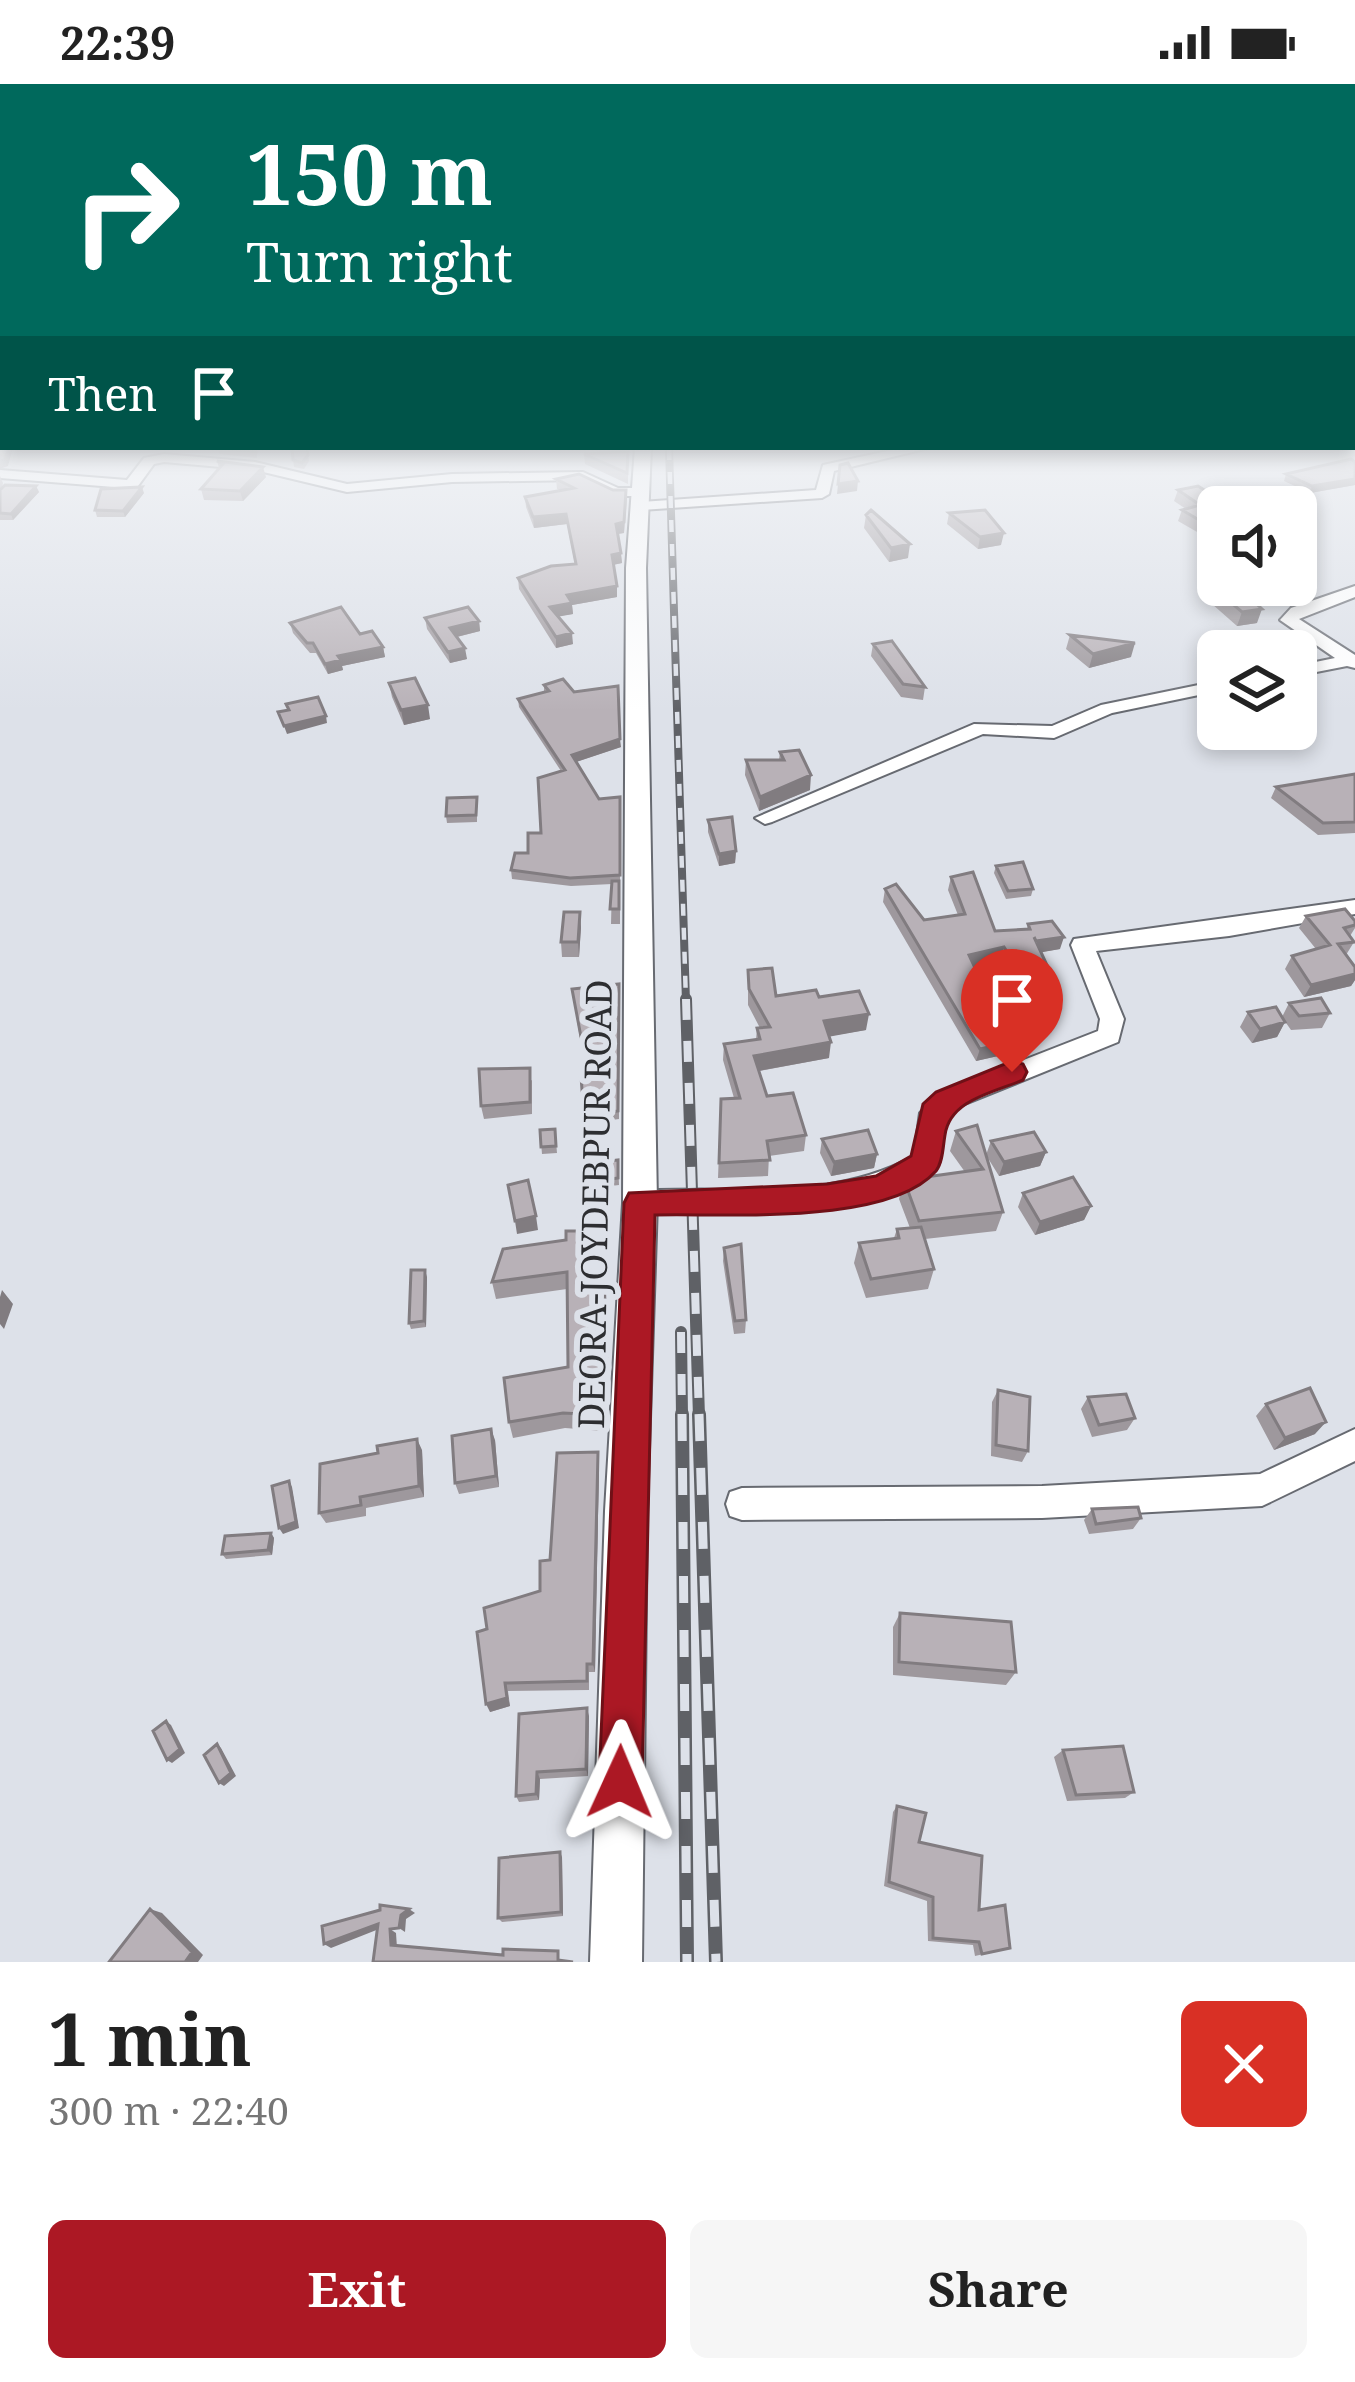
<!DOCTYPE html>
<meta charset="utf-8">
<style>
body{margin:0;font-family:"Noto Serif",serif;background:#f6f6f6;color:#222;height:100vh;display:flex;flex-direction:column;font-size:45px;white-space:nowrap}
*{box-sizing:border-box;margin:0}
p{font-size:39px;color:#767676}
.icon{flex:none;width:66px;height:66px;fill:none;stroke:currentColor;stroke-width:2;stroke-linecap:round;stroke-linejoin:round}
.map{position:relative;height:1878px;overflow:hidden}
.panel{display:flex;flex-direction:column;background:#fff;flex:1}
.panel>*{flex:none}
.top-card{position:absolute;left:0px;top:0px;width:1356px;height:366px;box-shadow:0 6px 18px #0003;background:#00695c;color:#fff;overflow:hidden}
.fabs{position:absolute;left:1197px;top:402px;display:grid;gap:24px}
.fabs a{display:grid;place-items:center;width:120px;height:120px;border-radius:18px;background:#fff;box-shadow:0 6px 18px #0003;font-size:60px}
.pin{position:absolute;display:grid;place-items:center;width:102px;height:102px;color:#fff;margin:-123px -51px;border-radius:50% 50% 50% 0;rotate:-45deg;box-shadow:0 0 12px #0007}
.pin .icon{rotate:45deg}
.me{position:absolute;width:132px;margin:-66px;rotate:1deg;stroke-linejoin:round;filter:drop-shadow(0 0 9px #0008)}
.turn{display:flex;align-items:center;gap:42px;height:252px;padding:0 48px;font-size:54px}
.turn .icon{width:156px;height:156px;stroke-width:2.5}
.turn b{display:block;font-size:84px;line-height:102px}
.then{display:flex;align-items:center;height:114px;padding:0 48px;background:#0003;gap:24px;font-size:45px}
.round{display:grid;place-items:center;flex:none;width:126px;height:126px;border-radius:18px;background:#f6f6f6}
.summary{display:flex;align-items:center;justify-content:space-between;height:204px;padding:0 48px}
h1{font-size:72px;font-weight:700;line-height:90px}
.cta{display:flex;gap:24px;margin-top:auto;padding:24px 48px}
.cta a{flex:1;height:138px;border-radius:18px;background:#ac1824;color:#fff;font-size:48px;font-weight:700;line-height:138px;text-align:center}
.cta a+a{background:#f6f6f6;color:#222}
.status{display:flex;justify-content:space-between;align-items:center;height:84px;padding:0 60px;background:#fff;direction:ltr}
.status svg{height:33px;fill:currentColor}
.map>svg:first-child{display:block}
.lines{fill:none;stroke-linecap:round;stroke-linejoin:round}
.minor-casing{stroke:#676a71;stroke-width:4}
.tertiary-casing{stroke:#676a71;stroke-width:4}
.minor{fill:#fff;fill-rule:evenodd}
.tertiary{fill:#fff;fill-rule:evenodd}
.rail-far2-casing{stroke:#5f6166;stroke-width:8}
.rail-far1-casing{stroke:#5f6166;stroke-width:12}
.rail-casing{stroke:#5f6166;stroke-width:14}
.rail-far2{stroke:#dde1e9;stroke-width:4.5;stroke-dasharray:12;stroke-linecap:butt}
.rail-far1{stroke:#dde1e9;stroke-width:8;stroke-dasharray:21;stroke-linecap:butt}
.rail{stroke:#dde1e9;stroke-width:9;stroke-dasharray:27;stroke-linecap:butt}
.wall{fill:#9e989d;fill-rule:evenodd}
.shaded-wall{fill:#817c80}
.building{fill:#b8b1b7;stroke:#817c80;stroke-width:3}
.route{fill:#ac1824;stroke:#701017;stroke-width:3}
.labels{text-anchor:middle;stroke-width:12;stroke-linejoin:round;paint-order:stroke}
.street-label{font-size:36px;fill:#2d2e31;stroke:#dde1e9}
</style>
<div class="status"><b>22:39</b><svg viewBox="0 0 49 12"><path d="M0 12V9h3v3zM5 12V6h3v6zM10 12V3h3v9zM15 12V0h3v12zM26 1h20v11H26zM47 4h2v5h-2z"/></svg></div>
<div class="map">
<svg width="1355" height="1878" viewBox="0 0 1355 1878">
<rect width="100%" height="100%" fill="#dde1e9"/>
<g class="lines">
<g class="minor-casing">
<path id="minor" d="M901,364H929L834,387L829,410L822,414L641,426L634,422L641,418L816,406L823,381Z
M164,370L255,378L347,400L452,390L583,388L618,404H642L649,408L642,412H615L581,396L452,398L347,408L255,386L164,378L154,380L138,402L127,404L0,394V386L127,396L144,374Z
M1355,502V513L1299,535L1355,571V584L1347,582L1296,592V582L1335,574L1280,536L1291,524Z
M1218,597V607L1112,629L1054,654L983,650L772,738L765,740L755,734L974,640L1052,642L1101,621Z
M1355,816V830L1229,852L1096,867L1124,935L1118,958L955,1024L945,1033L935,1086C840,1141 745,1123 640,1131L630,1127L626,1119L630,1111L640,1107C732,1101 830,1119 914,1072L920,1029L937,1010L1098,947L1100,935L1071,861L1074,855Z
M1355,1345V1377L1262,1422L1042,1434L742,1436L730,1432L726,1420L730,1408L742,1404L1042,1402L1260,1390Z"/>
</g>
<g class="tertiary-casing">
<path id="tertiary" d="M635,364H651L646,484L657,1119L647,1427L642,1878H590L605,1427L623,1119L626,484Z"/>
</g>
<use href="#minor" class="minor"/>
<use href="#tertiary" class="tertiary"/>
<g class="rail-far2-casing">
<path id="rail-far2" d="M669,364L686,918"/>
</g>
<g class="rail-far1-casing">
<path id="rail-far1" d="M686,915L699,1333
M681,1248L682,1333"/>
</g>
<g class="rail-casing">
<path id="rail" d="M682,1330L687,1878
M699,1330L716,1878"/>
</g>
<use href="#rail-far2" class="rail-far2"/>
<use href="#rail-far1" class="rail-far1"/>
<use href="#rail" class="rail"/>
</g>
<path class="wall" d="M218,364H257V374L220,370Z
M307,364L309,377L304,385L294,383L293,376Z
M628,368V400L585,380L584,370Z
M217,377L266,393L243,417L204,416L201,405L219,384Z
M1355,378V401L1310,409L1284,397L1286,390Z
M0,392L3,399L2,404L36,402L39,408L13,436H0Z
M556,395L613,406H626L627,416L624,449L618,450L622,479L613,481L617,513L572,521L573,530L558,532L573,560L556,564L519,505L518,494L575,480L567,440L534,444L526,423L525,413L560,406L557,405Z
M1178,406L1218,423V460L1178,437L1182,426L1186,425L1174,417Z
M144,409L125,433H97L95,426Z
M949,429L1001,461L978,465L947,440Z
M866,431L908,474L889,478L864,444Z
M1217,507L1257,539L1237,542L1212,520Z
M425,534L479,537L480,547L457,553L467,575L450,579L427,545Z
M290,539L360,550L383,563L385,573L342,582L343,586L328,590L316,569H310L293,549Z
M1070,551L1131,573L1089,584L1066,565Z
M873,560L925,603L923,616L901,613L871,572Z
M389,599L430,635L404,641L392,613Z
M544,601L621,663L576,678L599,715L620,713V840H611L612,800L571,802L512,795L511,786L528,769L541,749L561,687L519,623L518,615L544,608Z
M780,668L810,706L759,727L745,691L746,676H779Z
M1355,690V749L1318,751L1271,714L1276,703Z
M477,713V738L447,739L446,732Z
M708,736L736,767L735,779L719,782L708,748Z
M996,782L1033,805L1031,812L1006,815L994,789Z
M951,793L995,847L1027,845L1028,840L1060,865L1041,868L1047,903L1022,907L1038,958L1000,964L998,972L976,977L883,818L885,805L924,836L958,831L948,806ZM1000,875L1013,896L983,901L974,882Z
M1306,832L1355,837V844L1350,852L1354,858L1346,871L1355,883V896L1351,902L1304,913L1285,885L1292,872L1316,865L1299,844Z
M581,843L579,873H562L561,858Z
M748,886L776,912L819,913L866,946L829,952V974L759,987L767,1012L806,1051L804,1067L769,1072L768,1092L718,1094L721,1015L734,1014L723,976L724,960L756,956L757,944H760L748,921Z
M619,900V1035L590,1039L589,1028L584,1029L581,992H588L587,961H581L572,905Z
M1289,919L1330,929L1322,944L1291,946L1284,936L1285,938L1277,953L1252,959L1240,943L1248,928L1282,933Z
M532,996V1030L484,1035L481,1022Z
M977,1041L1003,1128L996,1147L925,1155L934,1185L928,1205L866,1214L854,1179L859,1159L894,1154L897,1145L910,1144L899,1115L904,1096L965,1088L950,1067L956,1047Z
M555,1045L557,1069L542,1070L540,1046Z
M822,1055L877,1070L874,1084L831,1092L820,1069Z
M991,1057L1046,1068L1040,1082L999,1092L986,1071Z
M618,1076L619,1101L611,1102L609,1077Z
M1023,1109L1091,1122L1084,1136L1035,1151L1018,1123Z
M724,1164L746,1236L745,1249L734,1250L723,1177Z
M503,1165L583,1194L609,1289L604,1291V1347L565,1344L513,1354L509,1338L568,1283L567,1205L496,1215L492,1198Z
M427,1193L426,1243L411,1245L409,1239Z
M998,1306L1028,1367L1022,1378L991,1372L992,1318Z
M1088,1313L1135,1334L1127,1346L1092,1353L1081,1325Z
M1266,1320L1315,1350L1274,1366L1256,1332Z
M495,1356L499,1403L459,1410L455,1399Z
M422,1366L424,1413L366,1424V1432L326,1439L319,1429L378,1369Z
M598,1368L599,1380L595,1588H589V1606L508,1607L510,1622L490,1628L487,1545L540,1507L550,1476Z
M1092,1425L1141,1434L1133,1445L1089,1450L1084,1436Z
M271,1449L274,1454L272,1471L226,1475L222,1470Z
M900,1529L1016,1588L1006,1601L893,1591V1543Z
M589,1632L588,1692L540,1695L539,1716L519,1718L516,1712Z
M1063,1666L1134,1708L1125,1714L1067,1717L1054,1673Z
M897,1722L919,1758L1010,1864L975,1872L973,1861L928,1857L927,1817L884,1802L893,1728Z
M562,1773L563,1832L502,1838L498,1834Z"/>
<path class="shaded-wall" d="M8,364H13L8,382L0,385V377Z
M263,383L266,393L243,417L240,407Z
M1355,395V401L1310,409L1312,402Z
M858,397L857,407L837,410L838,400Z
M36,402L39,408L13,436L11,430Z
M142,403L144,409L125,433L123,427Z
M626,406L624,449L616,450V440Z
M566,430L567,440L534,444L533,433Z
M1004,449L1001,461L978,465L980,453Z
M910,460L908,474L889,478L891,464Z
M621,469L622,479L612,481V471Z
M1309,477L1306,484L1296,487V481Z
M617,502V513L572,521L573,530L551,534L550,523L567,511Z
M1262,525L1257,539L1237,542L1242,528Z
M479,537L480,547L452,554L450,544Z
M572,549L573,560L556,564V553Z
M1135,559L1131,573L1089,584L1093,570Z
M383,563L385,573L342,582L343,586L328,590L325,580L338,572Z
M465,564L467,575L450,579L448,568Z
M428,621L430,635L404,641L401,626Z
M326,632L327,639L287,650L284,642Z
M620,655L621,663L573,679L572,671Z
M811,691L810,706L759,727L760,713Z
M736,767L735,779L719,782V770Z
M580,828L581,843L579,873L578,858Z
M1064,853L1060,865L1032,870L1036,857Z
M1004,863L1000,875L966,884L969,871Z
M1051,890L1047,903L1037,906L1041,894Z
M1355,890V896L1351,902L1304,913L1311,901Z
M869,930L866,946L822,954L824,937Z
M1285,938L1277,953L1252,959L1260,945Z
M1042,945L1038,958L1000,964L998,972L976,977L980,965L997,953Z
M831,958L829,974L753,988L754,972Z
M1046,1068L1040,1082L999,1092L1004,1078Z
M877,1070L874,1084L831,1092L834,1078Z
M1091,1122L1084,1136L1035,1151L1040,1138Z
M536,1132L538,1146L517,1150L515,1137Z
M425,1186L427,1193L426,1243L424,1237Z
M2,1206L13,1220L4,1245L0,1240V1213Z
M605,1210L609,1289L604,1291V1347L602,1331V1274Z
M1326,1338L1315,1350L1274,1366L1285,1354Z
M491,1345L495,1356L499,1403L496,1392Z
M417,1355L422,1366L424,1413L419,1402Z
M598,1368L599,1380L595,1588L593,1580Z
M289,1397L292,1403L299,1444L283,1450L279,1444Z
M271,1449L274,1454L272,1471L268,1466Z
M505,1599L510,1622L490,1628L486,1620Z
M587,1624L589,1632L588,1692L586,1685Z
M166,1637L171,1641L185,1669L172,1679L167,1676Z
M217,1660L221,1664L236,1692L224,1702L219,1699Z
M537,1688L540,1695L539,1716L536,1710Z
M560,1768L562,1773L563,1832L561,1828Z
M150,1825L162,1829L203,1871L198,1878H185Z
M409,1825L415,1829L406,1835L405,1848L399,1844L401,1831Z
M378,1840L384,1843L331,1864L324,1860Z
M390,1845L396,1849L397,1864L391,1861Z"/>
<path class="building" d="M0,364H8L5,376L0,377Z
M221,364H256V368Z
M292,364H307L308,371L302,379L293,376Z
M628,368L627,389L584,370L621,368Z
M1351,375L1355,378V395L1312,402L1286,390Z
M217,377L263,383L240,407L201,405L223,380Z
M848,379L858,397L838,400L840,381Z
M579,390L613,406H626L624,438L616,440L621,469L612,471L617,502L567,511L572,519L550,523L572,549L556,553L518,494L551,482L576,480L566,430L533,433L525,413L574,404L556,395Z
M5,401L36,402L11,430L0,429V406Z
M1198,402L1231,423H1218V447L1182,426L1200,421L1178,406Z
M142,403L123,427L95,426L101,405Z
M871,426L910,460L891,464L866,431Z
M985,426L1004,449L980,453L949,429Z
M1296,465L1309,477L1296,481Z
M1239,504L1262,525L1242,528L1217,507Z
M341,523L360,550L372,547L383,563L338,572L341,576L325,580L313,559H307L290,539Z
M468,523L479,537L450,544L465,564L448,568L425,534Z
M1070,551L1135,559L1093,570Z
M892,557L925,603L903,600L873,560Z
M415,594L428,621L401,626L389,599Z
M563,595L574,608L618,602L620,655L572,671L599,715L620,713V791L570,794L511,786L515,769H528V749H541L538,694L565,686L518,615L549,607L544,601Z
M318,613L326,632L284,642L278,628L289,626L286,620Z
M799,666L811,691L760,713L746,676H784L780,668Z
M1355,690V738L1323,739L1276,703Z
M477,713L476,731L446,732L447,714Z
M732,733L736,767L719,770L708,736Z
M1023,778L1033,805L1008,807L996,782Z
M973,788L995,847L1030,845L1028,840L1052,837L1064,853L1036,857L1034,853L1051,890L1041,894L1024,895L1004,863L969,871L983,901L1015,896L1042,945L997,953L1002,960L980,965L885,805L896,800L924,836L965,830L951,793Z
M612,797H619V825H610Z
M1345,825L1355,837V841L1344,844L1354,858L1338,860L1355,883V890L1311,901L1292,872L1330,861L1306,832Z
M564,828H580L578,858H561Z
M772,884L776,912L816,906L819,913L859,907L869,930L824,937L831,958L754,972L767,1012L793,1009L806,1051L767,1057L770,1076L719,1079L721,1015L740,1014L724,960L760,955L757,944L770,943L749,905L748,886Z
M619,900L618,1027L589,1031L588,1020H583L581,992H588L586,952L581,953L572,905Z
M1321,914L1330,929L1299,932L1289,919Z
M1276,923L1285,938L1260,945L1248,928Z
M530,984V1018L481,1022L479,985Z
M977,1041L1003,1128L919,1137L904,1096L983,1085L956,1047Z
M555,1045L556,1062L541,1063L540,1046Z
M868,1046L877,1070L834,1078L822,1055Z
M1034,1048L1046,1068L1004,1078L991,1057Z
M618,1076V1094L611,1095L609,1077Z
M1073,1093L1091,1122L1040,1138L1023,1109Z
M528,1096L536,1132L515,1137L508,1101Z
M921,1143L934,1185L871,1195L859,1159L899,1154L897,1145Z
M566,1147H577L583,1194L604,1193L607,1273L602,1274V1331L563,1329L509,1338L504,1294L568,1283L567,1188L492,1198L503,1165L566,1156Z
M741,1160L746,1236L735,1237L724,1164Z
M411,1186H425L424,1237L409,1239Z
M1310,1304L1326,1338L1285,1354L1266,1320Z
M998,1306L1030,1313L1028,1367L996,1361Z
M1126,1310L1135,1334L1099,1341L1088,1313Z
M491,1345L496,1392L455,1399L452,1352Z
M417,1355L419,1402L360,1413L361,1421L319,1429L320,1380L378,1369L377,1362Z
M598,1368L593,1580H587V1597L505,1599L507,1614L486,1620L477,1548L487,1545L484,1524L540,1507V1477L550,1476L557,1369Z
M289,1397L296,1438L279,1444L272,1402Z
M1138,1423L1141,1434L1096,1440L1092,1425Z
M271,1449L268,1466L222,1470L225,1452Z
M900,1529L1011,1538L1016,1588L899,1578Z
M587,1624L586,1685L537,1688L536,1710L516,1712L519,1630Z
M166,1637L180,1665L167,1676L153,1647Z
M217,1660L231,1689L219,1699L204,1671Z
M1123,1662L1134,1708L1076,1711L1063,1666Z
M897,1722L926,1729L919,1758L982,1772L979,1826L1005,1821L1010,1864L982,1870L979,1858L933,1854V1813L889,1798Z
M560,1768L561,1828L498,1834L499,1774Z
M380,1821L409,1825L401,1831L399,1844L390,1845L391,1861L503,1871V1865L558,1867V1876L573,1878H373L378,1840L324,1860L322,1842L380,1826Z
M150,1825L192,1868L185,1878H109Z"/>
<linearGradient id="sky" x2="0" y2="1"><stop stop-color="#78bce7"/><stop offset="0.58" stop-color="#f0f2f5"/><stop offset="1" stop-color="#f0f2f5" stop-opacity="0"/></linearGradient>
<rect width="1355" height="627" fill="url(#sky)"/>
<path class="route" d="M1012,977L1023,980L1027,988L1023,996C992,1009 950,1016 945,1051C943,1062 943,1078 936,1087C888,1142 724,1129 655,1131L642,1698L635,1713L620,1719L605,1713L599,1698L624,1119L629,1109L827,1100L876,1092L911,1072L923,1020L936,1008Z"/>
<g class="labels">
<g class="street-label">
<text transform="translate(595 1120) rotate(-89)" y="13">DEORA-JOYDEBPUR ROAD</text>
</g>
</g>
</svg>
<div class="fabs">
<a><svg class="icon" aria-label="sound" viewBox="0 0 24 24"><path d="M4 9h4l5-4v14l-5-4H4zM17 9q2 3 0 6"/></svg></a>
<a><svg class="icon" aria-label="layers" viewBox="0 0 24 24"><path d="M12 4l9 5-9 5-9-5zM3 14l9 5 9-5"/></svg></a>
</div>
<div class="pin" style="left:1012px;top:988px;background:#d93025"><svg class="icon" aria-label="arrive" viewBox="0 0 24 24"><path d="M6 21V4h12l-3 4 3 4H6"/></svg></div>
<svg class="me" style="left:620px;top:1698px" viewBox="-20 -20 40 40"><path d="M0-17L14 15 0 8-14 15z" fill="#ac1824" stroke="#fff" stroke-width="4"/></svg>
<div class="top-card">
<div class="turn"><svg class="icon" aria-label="right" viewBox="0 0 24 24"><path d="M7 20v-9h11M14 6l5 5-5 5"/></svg><div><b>150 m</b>Turn right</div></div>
<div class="then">Then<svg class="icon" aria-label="arrive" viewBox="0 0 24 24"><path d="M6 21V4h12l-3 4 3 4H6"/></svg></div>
</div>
</div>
<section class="panel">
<div class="summary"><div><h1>1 min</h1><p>300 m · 22:40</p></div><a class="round" style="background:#d93025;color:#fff"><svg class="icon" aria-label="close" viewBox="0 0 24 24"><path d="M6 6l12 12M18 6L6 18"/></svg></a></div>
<div class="cta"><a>Exit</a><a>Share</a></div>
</section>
